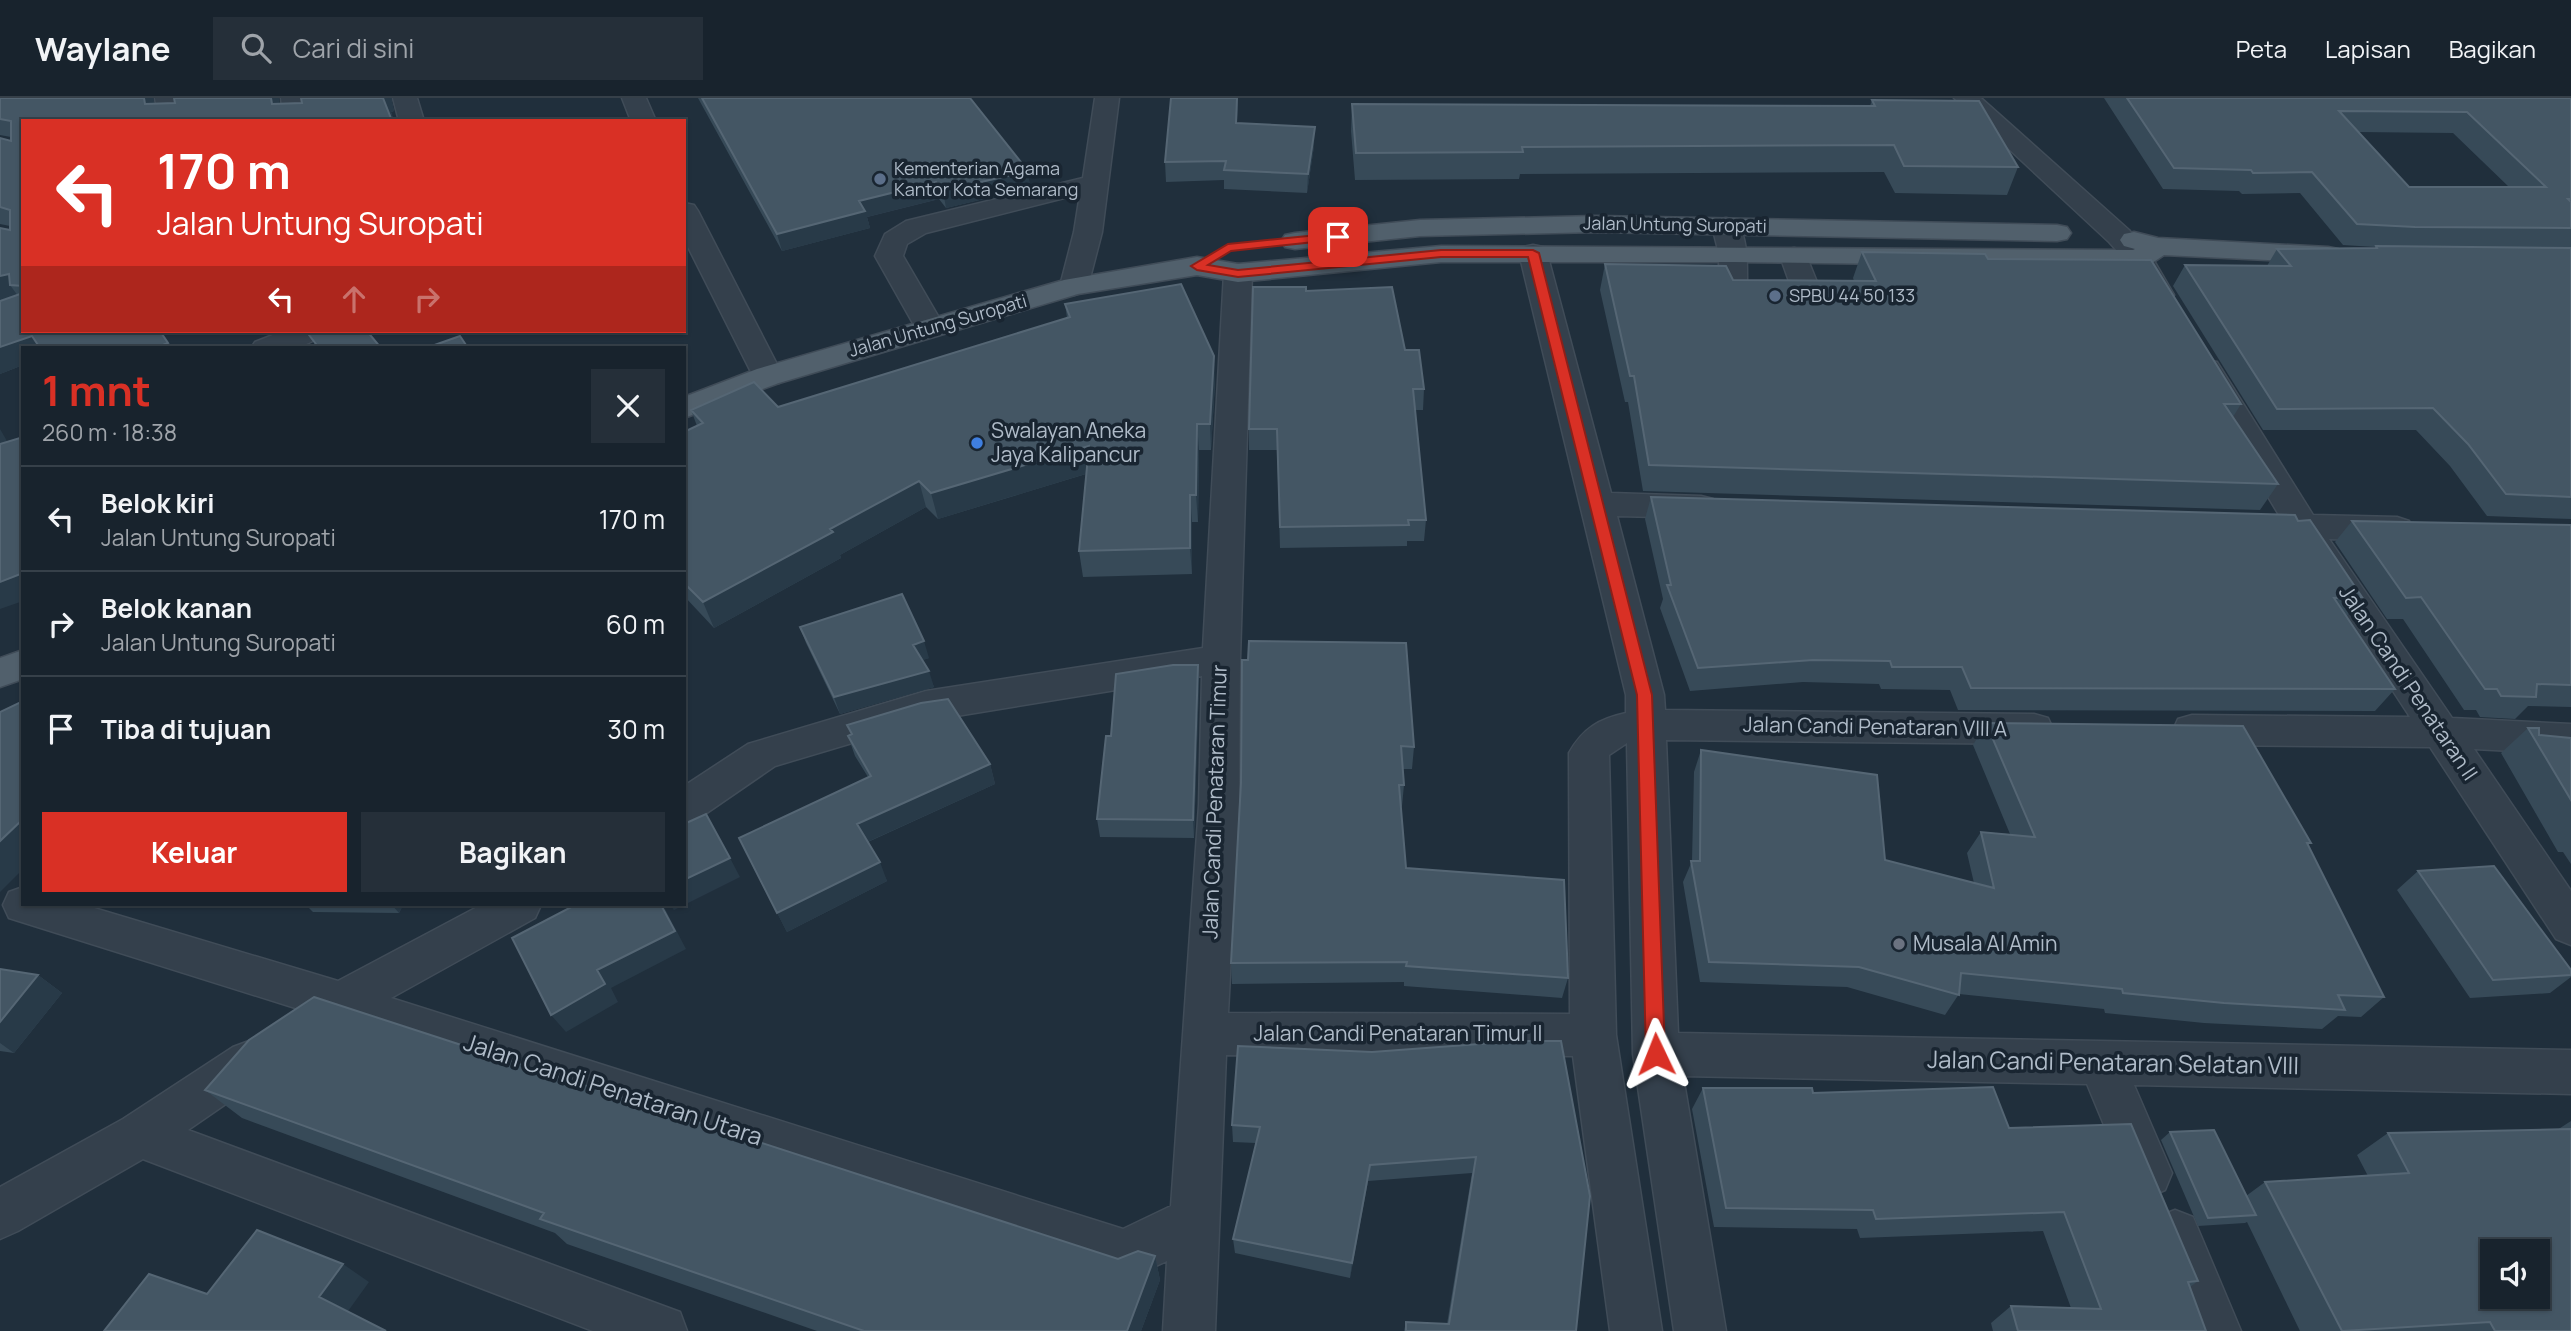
<!DOCTYPE html>
<html lang="id">
<meta charset="utf-8">
<style>
body{margin:0;font-family:Manrope,sans-serif;background:#252f39;color:#f1f3f6;height:100vh;display:flex;flex-direction:column;font-size:26px;white-space:nowrap}
*{box-sizing:border-box;margin:0}
p{font-size:23px;color:#9fa4aa}
.icon{flex:none;width:38px;height:38px;fill:none;stroke:currentColor;stroke-width:2;stroke-linecap:round;stroke-linejoin:round}
.map{position:relative;flex:1;overflow:hidden}
.panel{position:absolute;left:21px;top:248px;width:665px;height:560px;display:flex;flex-direction:column;background:#18232d;border-radius:0px;box-shadow:0 2px 5px #0004,0 0 0 2px #364049}
.panel>*{flex:none}
.top-card{position:absolute;left:21px;top:21px;width:665px;height:214px;border-radius:0px;box-shadow:0 2px 5px #0004,0 0 0 2px #364049;background:#d93025;color:#fff;overflow:hidden}
.buttons{position:absolute;left:2480px;top:1141px;display:grid;gap:14px}
.buttons a{display:grid;place-items:center;width:70px;height:70px;border-radius:0px;background:#18232d;box-shadow:0 2px 5px #0004,0 0 0 2px #364049;font-size:35px}
.pin{position:absolute;display:grid;place-items:center;width:60px;height:60px;color:#fff;margin:-30px;border-radius:14px;box-shadow:0 4px 10px #0006}
.me{position:absolute;width:77px;margin:-38px;rotate:358deg;stroke-linejoin:round;filter:drop-shadow(0 0 5px #0008)}
.turn{display:flex;align-items:center;gap:24px;height:147px;padding:0 21px;font-size:32px}
.turn .icon{width:91px;height:91px;stroke-width:2.5}
.turn b{display:block;font-size:49px;line-height:60px}
.lanes{display:flex;align-items:center;height:66px;padding:0 21px;background:#0003;justify-content:center;gap:35px;direction:ltr}
.lanes .off{opacity:.35}
.round{display:grid;place-items:center;flex:none;width:74px;height:74px;border-radius:0px;background:#252f39}
.summary{display:flex;align-items:center;justify-content:space-between;height:119px;padding:0 21px}
h1{font-size:42px;font-weight:700;line-height:52px;color:#d93025}
.cta{display:flex;gap:14px;margin-top:auto;padding:14px 21px}
.cta a{flex:1;height:80px;border-radius:0px;background:#d93025;color:#fff;font-size:28px;font-weight:700;line-height:80px;text-align:center}
.cta a+a{background:#252f39;color:#f1f3f6}
ul{padding:0;list-style:none}
li{display:flex;align-items:center;gap:21px;height:105px;padding:0 21px;border-top:2px solid #364049}
li div{flex:1}
li b{display:block;font-size:26px}
li em{font-style:normal}
header{display:flex;align-items:center;gap:42px;box-sizing:border-box;height:98px;padding:0 35px;background:#18232d;border-bottom:2px solid #364049}
header strong{font-size:33px}
nav{display:flex;gap:38px;margin-inline-start:auto;font-size:24px}
.search{width:490px;height:63px;background:#252f39;display:flex;align-items:center;gap:18px;box-sizing:border-box;padding:0 24px;border-radius:0px;color:#9fa4aa;font-size:26px}
.map>svg:first-child{display:block}
.lines{fill:none;stroke-linecap:round;stroke-linejoin:round}
.minor-casing{stroke:#404c58;stroke-width:3}
.major-casing{stroke:#404c58;stroke-width:3}
.minor{fill:#34404c;fill-rule:evenodd}
.major{fill:#51606c;fill-rule:evenodd}
.wall{fill:#374a58;fill-rule:evenodd}
.shaded-wall{fill:#283a48}
.building{fill:#445664;stroke:#556674;stroke-width:2;fill-rule:evenodd}
.route{fill:#d93025;stroke:#8d1f18;stroke-width:2}
.service-dot{fill:#5c6f8a;stroke:#192531;stroke-width:2.5}
.shop-dot{fill:#3f7fe0;stroke:#192531;stroke-width:2.5}
.worship-dot{fill:#6b7280;stroke:#192531;stroke-width:2.5}
.labels{text-anchor:middle;stroke-width:7;stroke-linejoin:round;paint-order:stroke}
.far-poi-label{font-size:18px;fill:#afbbc8;stroke:#192531;text-anchor:start}
.far-street-label{font-size:18px;fill:#afbbc8;stroke:#192531}
.poi-label{font-size:21px;fill:#afbbc8;stroke:#192531;text-anchor:start}
.street-label{font-size:21px;fill:#afbbc8;stroke:#192531}
.near-street-label{font-size:24px;fill:#afbbc8;stroke:#192531}
</style>
<header>
<strong>Waylane</strong>
<div class="search"><svg class="icon" aria-label="search" viewBox="0 0 24 24"><circle cx="10" cy="10" r="6"/><path d="M15 15l6 6"/></svg>Cari di sini</div>
<nav><a>Peta</a><a>Lapisan</a><a>Bagikan</a></nav>
</header>
<div class="map">
<svg width="2571" height="1233" viewBox="0 0 2571 1233">
<rect width="100%" height="100%" fill="#202f3c"/>
<g class="lines">
<g class="minor-casing">
<path id="minor" d="M155,0H179L185,23H159Z
M281,0H305L310,23H284Z
M393,0H417L424,23H399Z
M622,0H646L656,23H631Z
M1095,0H1119L1102,134L1088,188L1084,194L1074,197L1064,194L1060,188L1074,134L1080,96L926,135L907,146L903,158L945,230L941,236L930,239L919,236L875,158L885,136L906,123L1083,80Z
M1954,0H1981L2129,132L2153,161L2174,197L2169,203L2159,206L2149,203L2127,164L2109,144Z
M684,105L694,107L698,113L783,278L779,285L768,287L757,285L753,278L684,141Z
M1726,120L1736,122C1748,140 1747,164 1747,185L1790,186L1780,158L1784,152L1794,150L1804,152L1821,194L1817,200L1744,204L1723,194L1719,188V156L1712,128L1716,122Z
M1533,147L1543,149L1547,155L1611,395L1701,398L1713,401L1718,409L1713,417L1701,420L1617,418L1664,597L1665,612L2034,616L2048,620L2053,631L2048,642L2034,646L1666,642L1678,935L2571,952V996L2134,987L2172,1075L2165,1092L2148,1099L2131,1092L2087,986L1683,978L1726,1233H1674L1633,956L1627,645L1609,657L1616,937L1662,1233H1610L1573,958L1226,957L1215,1233H1163L1167,1163L1125,1182L344,926L329,931L313,925L308,914L9,820L3,807L9,794L23,789V807H84L338,883L481,807H541L535,820L391,900L1123,1131L1171,1108L1199,707L1202,578L926,623L775,668L698,721L684,725V688L748,646L926,593L1203,550L1224,175L1228,169L1238,166L1248,169L1252,175L1240,561L1239,707L1228,915L1570,916L1569,655C1583,630 1599,621 1626,615V597L1519,155L1523,149Z
M283,233H324C309,254 273,251 251,250L255,244Z
M2206,262L2217,264L2313,417L2397,419L2409,423L2414,431L2409,439L2397,443L2329,441L2452,620L2571,626V656L2474,651L2571,793V847L2556,841L2430,649L2192,647L2178,643L2173,632L2178,621L2192,617L2410,619L2293,440L2270,436L2265,428L2270,420L2279,417L2191,271L2195,264Z
M249,943L265,949L272,964L265,979L188,1032L661,1207L680,1214L687,1233H593L143,1061L18,1133L0,1141V1089L123,1021L233,949Z
M2175,1112L2193,1119L2241,1233H2189L2150,1137L2157,1119Z"/>
</g>
<g class="major-casing">
<path id="major" d="M1596,118L2057,127L2067,129L2071,135L2067,141L2057,143L1596,134L1420,138L1295,151L1285,149L1281,143L1285,137L1295,135L1420,122Z
M2134,134L2158,140L2328,149L2338,151L2342,157L2338,163L2328,165L2164,157L2149,167L2139,169L1733,164H1441L1238,184L1197,177L1078,196L779,285L684,320V299L757,271L1064,182L1197,159L1238,166L1441,148L2133,152L2135,151L2124,148L2120,142L2124,136Z
M23,552V581L0,589V560Z"/>
</g>
<use href="#minor" class="minor"/>
<use href="#major" class="major"/>
</g>
<path class="wall" d="M0,0H153L154,6L302,5L301,0H391L394,13L391,14L394,23H23V267L0,276V203L10,128L0,126V40L11,43V39L0,37Z
M698,0H970L1028,73L1030,90L946,110L939,101L867,119L870,130L782,153Z
M1171,0H1238L1237,25L1314,48L1307,95L1224,91V82L1166,84L1165,64Z
M2104,0H2571V421L2487,418L2450,368L2416,332H2263L2173,188L2185,167L2267,168L2277,151L2375,150V149L2343,147L2300,95L2242,96L2239,93L2163,91ZM2358,34L2453,35L2509,89H2409Z
M1872,2L2018,69L2007,97L1895,95L1884,74L1520,76L1519,81L1355,82L1351,33L1352,6L1870,8Z
M1862,154L1988,161L2241,306L2233,319L2278,386L2260,412L1643,393L1628,304H1625L1600,192L1605,166L1733,182L1854,183L1853,180Z
M1065,206L1215,284L1211,352H1199L1198,424H1192V476L1083,479L1079,453L1086,376L938,421L926,409L840,457L841,460L714,530L684,498V334L697,328L691,312L778,309L1067,220Z
M1405,252L1424,291L1423,312H1415L1426,422L1424,443H1407V448L1280,450L1277,352H1249V331Z
M1651,399L2298,423L2362,499L2347,518L2395,591L2375,613L1958,612L1950,592L1881,591L1879,586L1803,584L1690,593L1660,510L1663,501L1645,421Z
M2352,423L2571,427V609L2528,608L2515,621L2480,619L2476,612H2464L2403,521H2387L2335,444Z
M800,529L929,560L922,562L934,589L840,616L806,545Z
M1242,562L1414,649L1412,671H1403L1404,687L1402,708L1401,709L1406,770L1568,880L1562,900L1404,888V884L1232,886L1231,865L1241,685Z
M1198,567L1199,585L1194,740L1100,739L1097,721L1111,638Z
M1986,625L2311,745L2308,747L2384,899L2361,919L2338,918L2322,931L2204,925L2105,915L2104,911L1959,896L1945,917L1847,889L1700,884L1683,784L1692,763L1694,674L1701,652L1885,762L1974,785L1967,755L1981,734L2010,736L1973,647Z
M847,627L990,666L995,686L868,744L887,783L787,834L739,740L868,679L855,658L848,638L851,637Z
M2528,630L2539,637L2571,640V766L2563,754H2558L2501,655Z
M2418,773L2571,872V879L2550,895L2470,900L2397,792Z
M306,807H403L399,815L313,814Z
M0,871L38,877L62,895L14,955L0,953Z
M1520,943L1576,1233H1404L1406,1224L1447,1226L1472,1075L1368,1083L1350,1180L1235,1155L1233,1141L1256,1045L1233,1044L1232,1027L1372,954Z
M1703,990L1813,995L2009,1030L2198,1183L2190,1189L2206,1233H1993L1991,1225L2011,1208L2071,1210L2043,1133L1860,1140L1857,1131L1714,1129L1692,1011Z
M205,992L1118,1161L1155,1158L1160,1182L1141,1233H817L567,1146L555,1135L242,1020Z
M2571,1023V1233H2300L2247,1124L2245,1125L2198,1128L2161,1042L2170,1034L2246,1098L2265,1084L2368,1078L2357,1057L2388,1035L2557,1032Z"/>
<path class="shaded-wall" d="M144,0H153L157,23L145,6Z
M271,0H279L282,23L272,6Z
M383,0H391L394,13L391,14L394,23H392Z
M1237,0H1238L1236,44V25Z
M1315,29L1314,48L1307,95L1308,76Z
M1028,73L1030,90L946,110L943,93Z
M936,84L939,101L867,119L870,130L782,153L777,136L859,103Z
M9,176L10,187L18,198L0,202V178Z
M160,233H161L173,250H155Z
M32,238L42,250H23V267L0,276V249Z
M1214,258L1215,284L1211,352L1210,326Z
M1197,326L1199,352L1198,424L1196,397Z
M0,331L7,343L0,347Z
M1089,348L1092,374L938,421L931,395Z
M919,383L926,409L840,457L841,460L714,530L703,504L830,431Z
M1190,397L1192,424V476L1190,450Z
M23,475V503L0,511V484Z
M924,543L929,560L918,564L913,547Z
M1198,567L1199,585L1194,740L1193,722Z
M929,573L934,589L840,616L834,599Z
M990,666L995,686L865,745L857,726Z
M23,721V771L0,794V743Z
M730,760L740,779L674,812L670,807H684V782Z
M880,764L887,783L787,834L777,815Z
M392,807H403L399,815Z
M661,807H663L686,851L611,890L618,904L566,934L551,917L597,872Z
M38,877L62,895L14,955L0,945V924Z
M1370,1067L1368,1083L1350,1180L1352,1165Z
M1155,1158L1160,1182L1141,1233H1127Z
M343,1166L369,1184L346,1216L319,1199Z"/>
<path class="building" d="M0,0H144L145,6L175,5L174,0H271L272,6L302,5L301,0H383L392,23H23V188L10,187L9,176L0,178V130L10,132V112L0,109V40L11,43V23L0,21Z
M702,0H970L1028,73L943,93L936,84L859,103L865,113L777,136Z
M1171,0H1237L1236,25L1315,29L1308,76L1224,72L1226,63L1165,64Z
M2127,0H2571V101H2568L2571,104V130L2415,129L2357,126L2312,74L2253,75L2251,72L2174,70ZM2339,13L2467,14L2546,89H2409Z
M1872,2L1979,3L2018,69L1904,68L1894,47L1522,49L1523,54L1356,55L1352,6L1875,8Z
M2376,148L2571,150V399L2506,396L2468,346L2433,310L2277,311L2185,167L2291,168L2277,151L2377,150Z
M1862,154L1985,156L1988,161L2151,162L2241,306H2224L2278,386L1649,367L1634,278H1630L1605,166L1726,168L1733,182L1876,183Z
M1181,186L1214,258L1210,326H1197L1196,397H1190V450L1079,453L1089,348L931,395L919,383L830,431L833,434L703,504L684,485V334L703,325L691,312L754,284L778,309L1070,219L1065,206Z
M1253,189H1306V193L1392,189L1405,252H1419L1424,291H1413L1426,422H1408L1409,427L1280,429L1277,331H1249Z
M23,195V233H160L168,245L155,250H40L32,238L0,249V203Z
M306,233H367L381,250H319Z
M460,238L468,250H426Z
M23,339V475L0,484V346Z
M1651,399L2295,417L2298,423L2310,422L2362,499L2334,500L2395,591L1971,590L1962,569H1892L1890,563L1813,562L1698,570L1667,487H1671Z
M2352,423L2571,427V587L2537,586L2536,599L2501,598L2497,591H2485L2421,499L2406,500Z
M902,496L924,543L913,547L929,573L834,599L800,529Z
M1249,543L1406,545L1414,649L1401,648L1404,687H1399L1406,770L1564,782L1568,880L1406,868L1407,864L1231,865L1241,685L1242,562H1248Z
M1173,567H1198L1193,722L1097,721L1106,638H1111L1116,576Z
M948,601L990,666L857,726L880,764L777,815L739,740L871,678L848,638L852,636L847,627L921,605Z
M23,603V721L0,743V614Z
M1986,625L2243,628L2311,745H2307L2384,899L2338,897L2345,912L2224,905L2123,895L2122,891L1961,875L1959,897L1859,869L1709,864L1691,763H1700L1701,652L1877,677L1885,762L1994,790L1981,734L2035,739Z
M2528,630H2539V637L2571,640V702Z
M706,716L730,760L684,782V726Z
M2494,768L2571,872V877L2493,882L2418,773Z
M575,807H661L675,833L597,872L605,886L551,917L512,840Z
M0,871L38,877L0,924Z
M314,899L1118,1161L1138,1153L1155,1158L1127,1233H864L540,1121L544,1115L205,992L249,942Z
M1520,943H1561L1590,1098L1576,1233H1406V1224L1449,1226L1476,1059L1370,1067L1352,1165L1233,1141L1260,1029L1232,1027L1238,948L1372,954Z
M1993,989L2009,1030L2131,1026L2198,1183L2188,1184L2206,1233H2018L2011,1208L2101,1211L2064,1114L1876,1121L1873,1112L1726,1110L1703,990H1812L1813,995Z
M2571,1031V1233H2495L2490,1224L2342,1233L2265,1084L2409,1075L2388,1035ZM2492,1153H2538V1199H2492Z
M2214,1032L2256,1117L2208,1120L2170,1034Z
M257,1132L343,1166L319,1199L386,1233H104L149,1176L207,1196Z"/>
<path class="route" d="M1338,135L1342,136V141L1231,153L1208,167L1238,172L1441,152H1533L1539,155L1652,597L1665,956L1663,962L1656,964L1649,962L1646,956L1637,597L1528,159H1441L1238,179L1197,172L1191,168L1228,146Z"/>
<g class="service-dot">
<circle cx="880" cy="81" r="7"/>
<circle cx="1775" cy="198" r="7"/>
</g>
<circle class="shop-dot" cx="977" cy="345" r="7"/>
<circle class="worship-dot" cx="1899" cy="846" r="7"/>
<g class="labels">
<g class="far-poi-label">
<text x="894" y="77">Kementerian Agama<tspan x="894" dy="21">Kantor Kota Semarang</tspan></text>
<text x="1789" y="204">SPBU 44 50 133</text>
</g>
<g class="far-street-label">
<text transform="translate(1675 127) rotate(1)" y="6">Jalan Untung Suropati</text>
<text transform="translate(938 228) rotate(-16)" y="6">Jalan Untung Suropati</text>
</g>
<g class="poi-label">
<text x="991" y="340">Swalayan Aneka<tspan x="991" dy="24">Jaya Kalipancur</tspan></text>
<text x="1913" y="853">Musala Al Amin</text>
</g>
<g class="street-label">
<text transform="translate(2408 585) rotate(56)" y="7">Jalan Candi Penataran II</text>
<text transform="translate(1875 629) rotate(1)" y="7">Jalan Candi Penataran VIII A</text>
<text transform="translate(1215 704) rotate(-88)" y="7">Jalan Candi Penataran Timur</text>
<text x="1398" y="943">Jalan Candi Penataran Timur II</text>
</g>
<g class="near-street-label">
<text transform="translate(2113 965) rotate(1)" y="8">Jalan Candi Penataran Selatan VIII</text>
<text transform="translate(613 992) rotate(18)" y="8">Jalan Candi Penataran Utara</text>
</g>
</g>
</svg>
<div class="buttons">
<a><svg class="icon" aria-label="sound" viewBox="0 0 24 24"><path d="M4 9h4l5-4v14l-5-4H4zM17 9q2 3 0 6"/></svg></a>
</div>
<div class="pin" style="left:1338px;top:139px;background:#d93025"><svg class="icon" aria-label="arrive" viewBox="0 0 24 24"><path d="M6 21V4h12l-3 4 3 4H6"/></svg></div>
<svg class="me" style="left:1656px;top:956px" viewBox="-20 -20 40 40"><path d="M0-17L14 15 0 8-14 15z" fill="#d93025" stroke="#fff" stroke-width="4"/></svg>
<div class="top-card">
<div class="turn"><svg class="icon" aria-label="left" viewBox="0 0 24 24"><path d="M17 20v-9H6M10 6l-5 5 5 5"/></svg><div><b>170 m</b>Jalan Untung Suropati</div></div>
<div class="lanes"><svg class="icon" aria-label="left" viewBox="0 0 24 24"><path d="M17 20v-9H6M10 6l-5 5 5 5"/></svg><svg class="icon off" aria-label="ahead" viewBox="0 0 24 24"><path d="M12 20V5M6 11l6-6 6 6"/></svg><svg class="icon off" aria-label="right" viewBox="0 0 24 24"><path d="M7 20v-9h11M14 6l5 5-5 5"/></svg></div>
</div>
<section class="panel">
<div class="summary"><div><h1>1 mnt</h1><p>260 m · 18:38</p></div><a class="round"><svg class="icon" aria-label="close" viewBox="0 0 24 24"><path d="M6 6l12 12M18 6L6 18"/></svg></a></div>
<ul>
<li><svg class="icon" aria-label="left" viewBox="0 0 24 24"><path d="M17 20v-9H6M10 6l-5 5 5 5"/></svg><div><b>Belok kiri</b><p>Jalan Untung Suropati</p></div><em>170 m</em></li>
<li><svg class="icon" aria-label="right" viewBox="0 0 24 24"><path d="M7 20v-9h11M14 6l5 5-5 5"/></svg><div><b>Belok kanan</b><p>Jalan Untung Suropati</p></div><em>60 m</em></li>
<li><svg class="icon" aria-label="arrive" viewBox="0 0 24 24"><path d="M6 21V4h12l-3 4 3 4H6"/></svg><div><b>Tiba di tujuan</b></div><em>30 m</em></li>
</ul>
<div class="cta"><a>Keluar</a><a>Bagikan</a></div>
</section>
</div>
